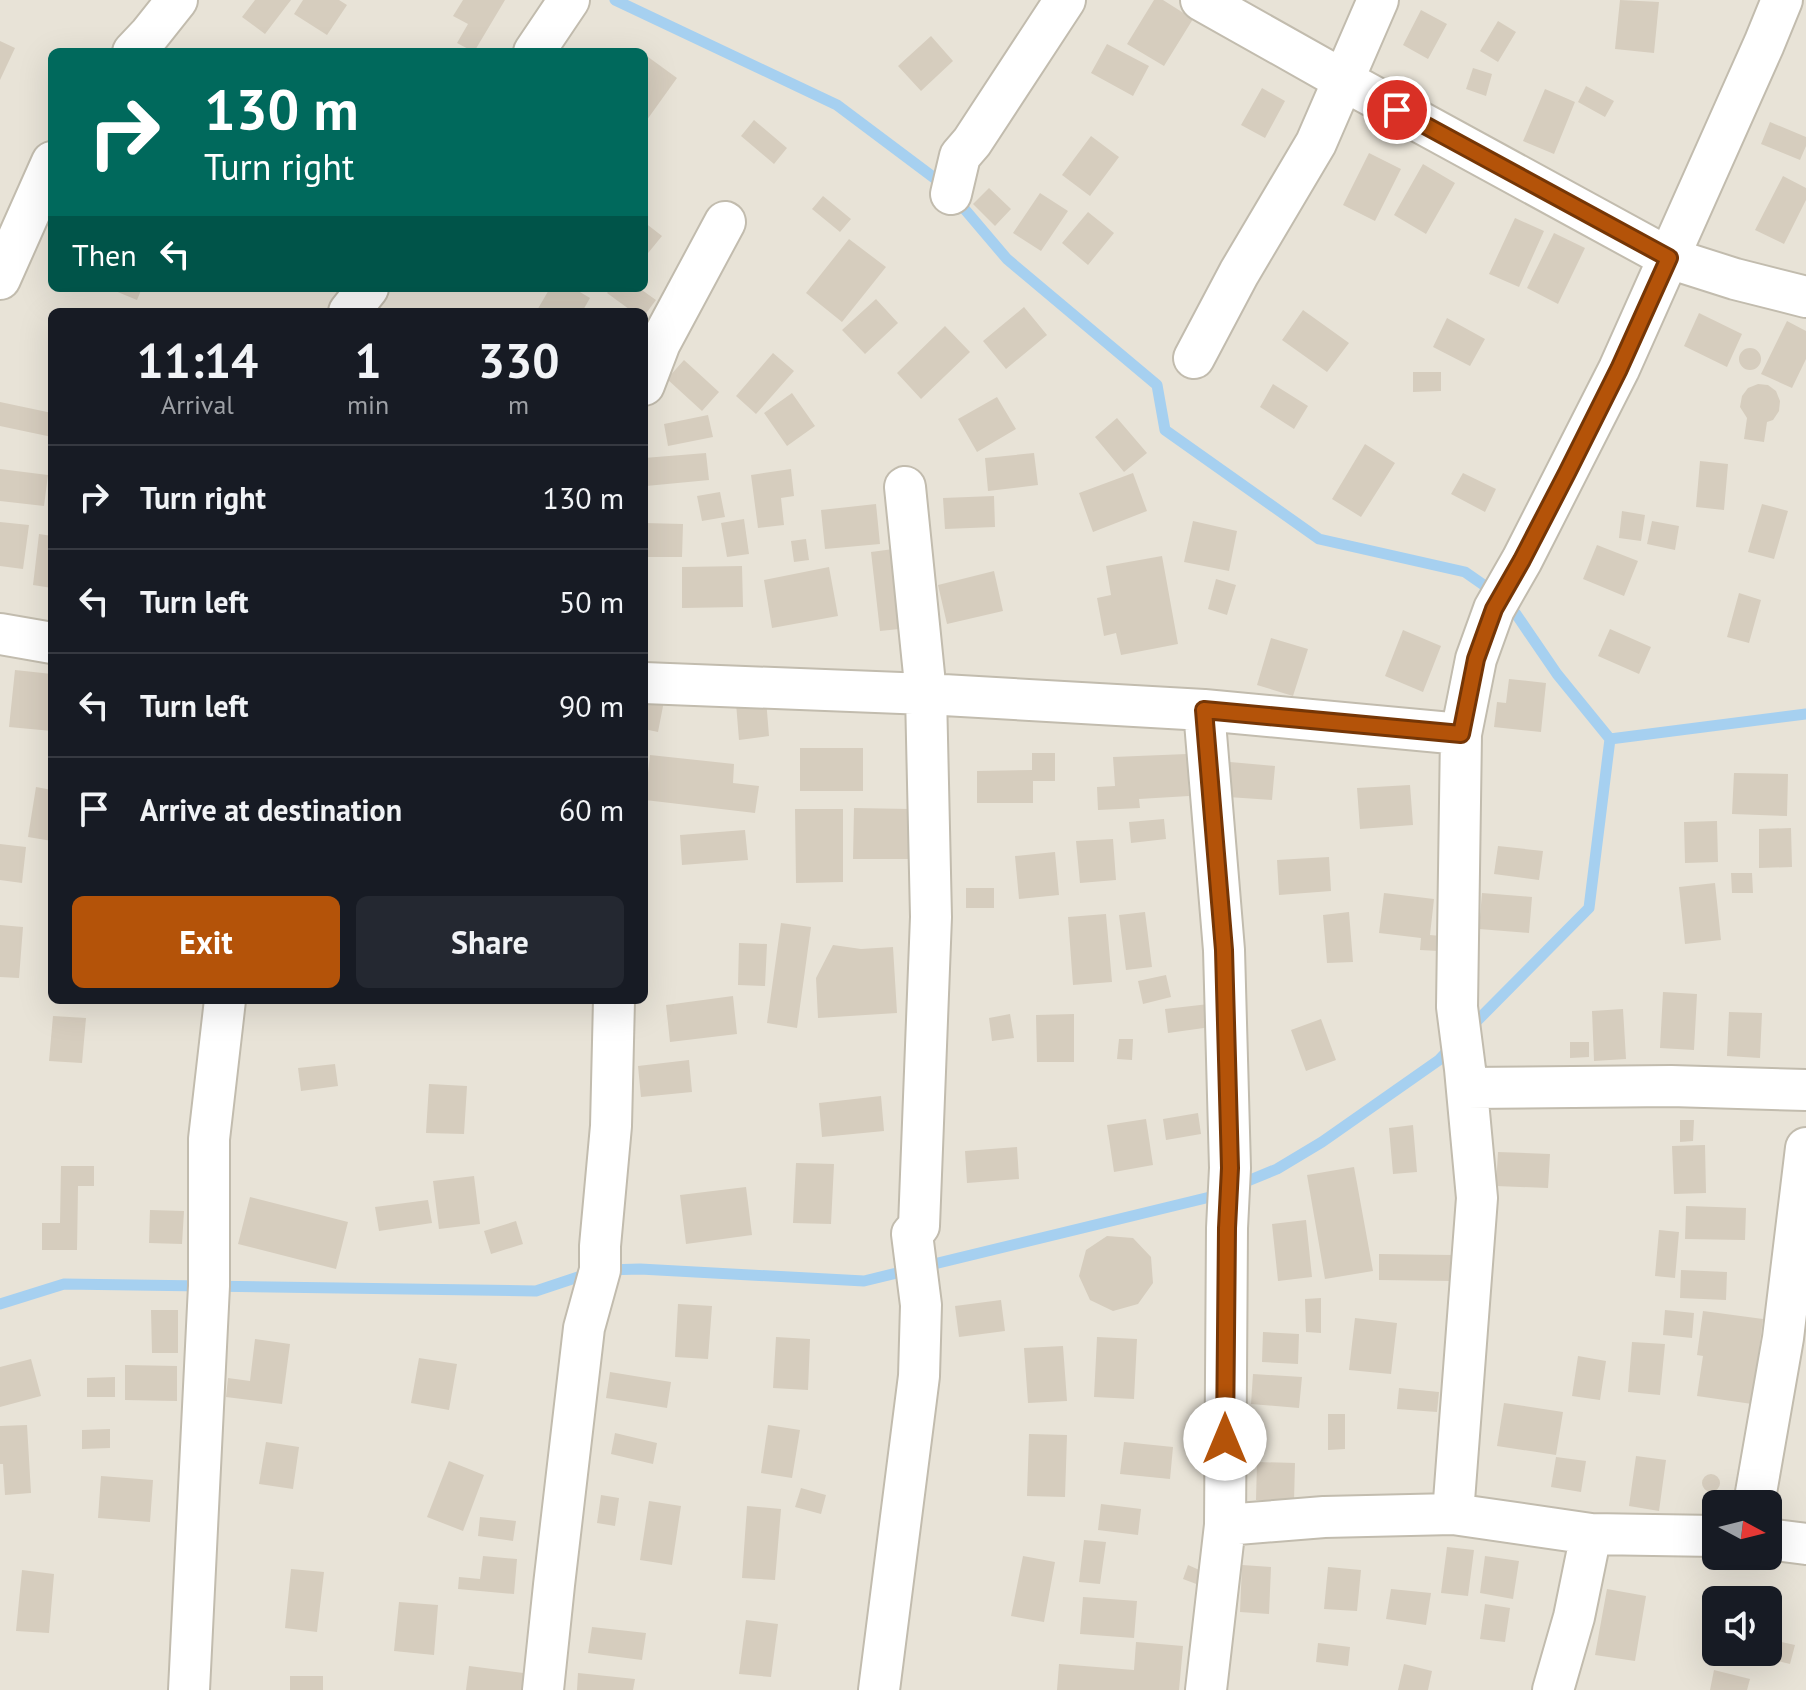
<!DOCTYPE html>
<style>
body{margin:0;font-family:"PT Sans",sans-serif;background:#242831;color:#f1f3f6;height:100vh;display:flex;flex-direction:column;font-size:30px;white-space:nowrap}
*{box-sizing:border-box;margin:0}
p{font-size:26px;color:#9ea1a6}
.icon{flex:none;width:44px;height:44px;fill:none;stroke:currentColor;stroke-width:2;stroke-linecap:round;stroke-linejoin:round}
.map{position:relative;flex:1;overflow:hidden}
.sheet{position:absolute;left:48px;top:308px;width:600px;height:696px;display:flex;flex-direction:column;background:#171b24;border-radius:12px;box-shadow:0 8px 32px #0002}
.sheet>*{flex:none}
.guide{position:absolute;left:48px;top:48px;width:600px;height:244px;border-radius:12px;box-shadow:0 8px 32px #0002;background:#00695c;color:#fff;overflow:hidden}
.needle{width:52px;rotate:97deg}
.fabs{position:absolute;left:1702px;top:1490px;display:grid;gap:16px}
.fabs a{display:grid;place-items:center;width:80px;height:80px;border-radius:12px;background:#171b24;box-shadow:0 8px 32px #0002;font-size:40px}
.pin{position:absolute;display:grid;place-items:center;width:68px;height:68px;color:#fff;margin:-34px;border:4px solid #fff;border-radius:50%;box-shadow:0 2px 8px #0007}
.me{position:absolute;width:88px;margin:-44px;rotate:0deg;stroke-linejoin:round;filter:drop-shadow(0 0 6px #0008)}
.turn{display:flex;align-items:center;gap:28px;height:168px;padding:0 24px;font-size:36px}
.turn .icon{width:104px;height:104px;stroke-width:2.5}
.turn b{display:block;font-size:56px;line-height:68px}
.then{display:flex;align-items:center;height:76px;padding:0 24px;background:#0003;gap:16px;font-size:30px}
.eta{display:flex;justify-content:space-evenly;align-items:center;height:136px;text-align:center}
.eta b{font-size:48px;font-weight:800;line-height:56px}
.primary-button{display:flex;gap:16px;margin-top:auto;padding:16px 24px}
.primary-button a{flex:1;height:92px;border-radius:12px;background:#b45309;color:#fff;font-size:32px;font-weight:800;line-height:92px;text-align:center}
.primary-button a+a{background:#242831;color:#f1f3f6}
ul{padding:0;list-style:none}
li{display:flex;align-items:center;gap:24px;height:104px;padding:0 24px;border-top:2px solid #363941}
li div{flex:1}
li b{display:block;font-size:30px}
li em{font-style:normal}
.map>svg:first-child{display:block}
.residential{fill:#e8e3d7;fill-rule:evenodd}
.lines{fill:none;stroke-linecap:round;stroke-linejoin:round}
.stream{stroke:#a6d0f0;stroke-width:11}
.building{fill:#d6cdbe}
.minor-casing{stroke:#c2bcae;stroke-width:44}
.minor{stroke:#fff;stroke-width:40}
.route-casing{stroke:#753606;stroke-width:20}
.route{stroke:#b45309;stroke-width:14}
</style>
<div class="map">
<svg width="1806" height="1690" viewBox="0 0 1806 1690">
<rect width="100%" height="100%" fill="#f4f1e9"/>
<path class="residential" d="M0,0H1806V1690H0ZM52,52H644V288H52ZM52,312H644V1000H52ZM1716,1504H1768V1556H1716ZM1716,1600H1768V1652H1716Z"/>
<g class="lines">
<path class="stream" d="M615,0L837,105L945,186
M956,199L1007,259L1157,385L1165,430L1319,539L1465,572L1488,588L1516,614L1557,674L1610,739L1589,908L1468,1030
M1610,739L1806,714
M1238,1185L1277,1169L1322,1142L1439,1060L1453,1045
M606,1270L640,1269L864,1281L1210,1197L1222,1192
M0,1304L64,1284L536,1291L590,1273"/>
</g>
<path class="building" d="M255,0H291L265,34L242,17Z
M303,0H339L347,5L327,35L294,14Z
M463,0H505L474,52L457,43L468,24L453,16Z
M1154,0H1163L1193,19L1164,66L1127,44Z
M1620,0L1659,2L1654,53L1615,49Z
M1421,10L1447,24L1428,59L1403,45Z
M1498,21L1516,32L1498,62L1480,51Z
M931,36L953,61L921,91L898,66Z
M0,41L15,48L0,80Z
M1107,44L1149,66L1133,96L1091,73Z
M644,54L677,78L644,124Z
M1473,68L1492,74L1486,96L1466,89Z
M1586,86L1614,101L1605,117L1578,102Z
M1262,88L1285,101L1265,138L1241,125Z
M1545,89L1575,102L1554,154L1523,141Z
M754,120L787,148L774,164L741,136Z
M1770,122L1806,137V146L1800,160L1761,144Z
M1091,136L1119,157L1090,196L1062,175Z
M1369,153L1401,169L1375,221L1343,205Z
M1423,164L1455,183L1426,234L1394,215Z
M1783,176L1806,188V200L1784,244L1755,230Z
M989,188L1011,209L995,226L973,204Z
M1040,193L1068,211L1041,251L1013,233Z
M823,196L851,219L840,232L812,209Z
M1088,212L1114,233L1088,265L1062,243Z
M1515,218L1544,231L1519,287L1489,274Z
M644,222L662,236L644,258Z
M1554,233L1585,248L1558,304L1527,288Z
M849,239L886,267L842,322L806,293Z
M108,288H142L137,300Z
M550,288H573L590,298L582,312H536Z
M611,288H639L656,300L644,316V312H633L607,293Z
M876,299L898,323L865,354L842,330Z
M1024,307L1047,335L1006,369L983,341Z
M1303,310L1349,343L1327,372L1282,340Z
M1699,313L1742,334L1727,367L1684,346Z
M1447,318L1485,339L1470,366L1433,347Z
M1787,321L1806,331V359L1792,388L1761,374Z
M945,326L970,352L921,399L897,373Z
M1739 359a11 11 0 1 1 22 0a11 11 0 1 1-22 0Z
M773,353L794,371L756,414L736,396Z
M684,360L719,392L702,411L667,379Z
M1413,372H1441V391L1413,392Z
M1273,384L1308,406L1294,429L1260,407Z
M1758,384L1768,385L1776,391L1780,401L1779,411L1773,420L1767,422L1764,442L1744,439L1747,418L1740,407L1742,396L1748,388Z
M792,393L815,426L787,446L764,413Z
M997,397L1016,429L977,452L958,419Z
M0,402L52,413V437L0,426Z
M708,415L713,437L668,446L664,424Z
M1117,418L1147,453L1124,472L1095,437Z
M1365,444L1395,463L1361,517L1332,499Z
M706,453L709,480L646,486L644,458Z
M1034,453L1038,485L988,491L985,458Z
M1700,461L1728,464L1724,510L1696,507Z
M0,469L48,475L44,506L0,501Z
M791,469L794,496L781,498L784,525L758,528L751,475Z
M1133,473L1147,511L1093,532L1079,493Z
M1463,473L1496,489L1485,512L1451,494Z
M720,492L725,517L702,521L697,496Z
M994,496L995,527L945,529L943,498Z
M876,504L880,544L825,549L821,510Z
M1762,504L1788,511L1774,559L1748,552Z
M1622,511L1645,515L1641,541L1619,538Z
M744,519L749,554L727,557L721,523Z
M1193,521L1237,531L1229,571L1184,562Z
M1652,521L1679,526L1675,550L1647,544Z
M0,522L29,525L23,569L0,566Z
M644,523L683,524L682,557H644Z
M39,534L52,536V588L33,585Z
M806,539L809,560L794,562L791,541Z
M1597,545L1638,561L1624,596L1583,579Z
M901,548L909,628L880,631L871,552Z
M1162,556L1178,644L1121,655L1116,633L1104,636L1097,598L1111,595L1106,566Z
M742,566L743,607L682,608V567Z
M829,567L838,616L772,628L764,580Z
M994,571L1003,611L947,624L938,585Z
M1216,579L1236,585L1227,615L1208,609Z
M1739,593L1761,600L1749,643L1727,637Z
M1610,629L1651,647L1639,674L1598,656Z
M1403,630L1441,646L1423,692L1385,676Z
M1271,638L1308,649L1293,696L1257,685Z
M15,670L52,674V731L9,727Z
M1509,679L1546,683L1541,732L1494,727L1497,702L1506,703Z
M644,698L664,701L658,732L644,729Z
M766,699L769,736L739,740L736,703Z
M800,748H863V791H800Z
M1032,753H1055V781H1033V803H977V771L1032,770Z
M1187,754L1189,796L1139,799L1140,808L1098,810L1097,787L1115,786L1113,757Z
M650,755L734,764L733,783L759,786L755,813L645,800Z
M1230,762L1275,766L1272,800L1228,797Z
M1734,773L1788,774L1787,816L1732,814Z
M1410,785L1413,825L1360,829L1357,788Z
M36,787L52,790V841L28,837Z
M854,808L910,809V859H853Z
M795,809H843V882L796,883Z
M1164,819L1166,839L1131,843L1129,822Z
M1717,821L1718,862L1685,863L1684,822Z
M1791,828L1792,867L1759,868V829Z
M745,830L748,860L682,865L680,835Z
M1113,839L1116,880L1080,883L1076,841Z
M0,844L26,847L22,883L0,880Z
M1498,846L1543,851L1539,880L1494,874Z
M1055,852L1059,895L1019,899L1015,856Z
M1329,857L1331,891L1279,895L1277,860Z
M1731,873H1752L1753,893H1732Z
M1715,883L1721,940L1685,944L1679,887Z
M966,888H994V908H966Z
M1384,893L1434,899L1430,935L1441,936L1439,951L1420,950L1421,938L1379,933Z
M1482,893L1532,897L1529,933L1479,929Z
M1145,912L1152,967L1126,970L1119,915Z
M1349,912L1353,962L1327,963L1323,915Z
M1106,914L1112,982L1073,985L1068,917Z
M781,923L811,927L797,1028L767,1023Z
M0,925L23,927L19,978L0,977Z
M739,943L767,944L765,986L738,985Z
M833,945L861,949L893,947L897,1013L818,1018L816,978Z
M1166,975L1171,997L1143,1004L1138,981Z
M1663,992L1697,994L1694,1050L1660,1048Z
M733,996L737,1034L670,1042L666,1005Z
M1209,1004L1211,1027L1168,1033L1165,1009Z
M1623,1009L1626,1059L1594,1061L1592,1011Z
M1729,1012L1762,1013L1760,1058L1727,1056Z
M1010,1014L1014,1038L992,1041L989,1018Z
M1074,1014V1062H1037L1036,1015Z
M53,1016L86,1018L82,1063L49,1061Z
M1321,1019L1336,1060L1306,1071L1291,1030Z
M1119,1039H1133L1132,1060L1117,1059Z
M1570,1042H1589V1057L1570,1058Z
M689,1060L692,1092L641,1097L638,1066Z
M335,1064L338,1086L301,1091L298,1068Z
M429,1084L467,1086L464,1134L426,1133Z
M881,1096L884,1131L822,1137L819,1103Z
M1198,1113L1201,1134L1166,1140L1163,1119Z
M1146,1119L1153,1165L1114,1172L1107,1125Z
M1680,1120H1694L1693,1141L1680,1142Z
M1413,1125L1417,1172L1393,1174L1389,1128Z
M1705,1145L1706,1193L1674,1194L1672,1146Z
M1017,1147L1019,1179L967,1183L965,1151Z
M1498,1152L1550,1154L1548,1188L1496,1186Z
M796,1163L834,1164L831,1224L793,1223Z
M61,1166H94V1186H78L77,1250H42V1223H60Z
M1354,1167L1373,1271L1325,1279L1307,1175Z
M474,1176L480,1224L439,1229L433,1181Z
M746,1187L752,1235L686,1244L680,1195Z
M250,1197L348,1222L336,1269L238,1244Z
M428,1200L432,1223L379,1231L375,1207Z
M1686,1206L1746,1208L1745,1240L1685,1239Z
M150,1210L184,1211L182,1244L149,1243Z
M1306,1220L1312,1277L1278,1281L1272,1224Z
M516,1221L523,1244L491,1254L484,1231Z
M1659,1230L1679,1232L1675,1278L1655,1276Z
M1107,1236L1133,1238L1151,1257L1153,1283L1138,1304L1113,1311L1090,1300L1079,1276L1086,1250Z
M1379,1254L1453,1255V1281L1379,1280Z
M1681,1270L1727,1272L1726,1300L1680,1298Z
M1321,1298V1333L1306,1332L1305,1299Z
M1001,1300L1005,1331L959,1337L955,1306Z
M678,1304L712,1306L708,1359L675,1357Z
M151,1310H178V1353H152Z
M1665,1310L1694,1313L1692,1338L1663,1335Z
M1703,1311L1763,1319L1752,1404L1697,1396L1703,1356L1697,1355Z
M1355,1318L1397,1323L1391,1374L1349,1370Z
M1263,1332L1299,1334L1298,1364L1262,1362Z
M776,1337L810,1339L808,1390L773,1388Z
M1097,1337L1137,1339L1134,1399L1094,1397Z
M255,1339L290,1344L282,1404L226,1397L228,1378L250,1381Z
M1632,1342L1665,1344L1660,1395L1628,1392Z
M1063,1346L1067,1401L1028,1403L1024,1348Z
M1578,1356L1606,1361L1600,1400L1572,1396Z
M419,1358L457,1364L449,1410L411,1403Z
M31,1359L41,1396L0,1407V1367Z
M125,1365L177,1366V1401L125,1400Z
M610,1372L671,1382L667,1408L606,1398Z
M1253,1374L1302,1377L1299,1408L1251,1404Z
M115,1377V1397H87V1378Z
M1399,1388L1439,1392L1437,1412L1397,1409Z
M1504,1403L1563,1412L1556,1455L1497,1446Z
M1328,1414H1345V1449L1328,1450Z
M27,1425L31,1493L5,1495L3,1464H0V1426Z
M768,1425L800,1430L792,1478L761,1473Z
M110,1429V1448L82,1449V1430Z
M615,1433L657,1443L653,1464L611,1454Z
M1029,1434L1067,1435L1065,1497L1027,1496Z
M266,1442L299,1447L293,1489L259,1484Z
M1124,1442L1173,1447L1170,1479L1120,1474Z
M1636,1456L1666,1460L1659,1511L1629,1506Z
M1556,1457L1586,1461L1581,1492L1551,1487Z
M449,1461L484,1475L463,1531L427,1517Z
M1257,1462L1295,1463L1294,1501L1256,1500Z
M1702 1483a9 9 0 1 1 18 0a9 9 0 1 1-18 0Z
M101,1476L153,1480L150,1522L98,1518Z
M801,1488L826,1495L821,1514L795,1507Z
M601,1495L619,1498L615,1526L597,1523Z
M649,1501L681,1506L672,1565L640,1560Z
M1101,1504L1141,1509L1138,1535L1098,1530Z
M747,1506L781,1509L775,1580L742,1578Z
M480,1517L516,1521L513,1541L478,1536Z
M1084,1540L1106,1542L1100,1584L1079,1582Z
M1447,1547L1474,1550L1468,1596L1441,1593Z
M483,1556L517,1559L514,1594L458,1589L459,1577L480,1579Z
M1023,1556L1055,1562L1044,1622L1011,1616Z
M1485,1556L1519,1561L1513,1599L1480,1593Z
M1188,1565L1204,1572L1199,1585L1183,1579Z
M1242,1565L1271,1567L1269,1614L1240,1612Z
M1328,1567L1361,1570L1357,1611L1324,1609Z
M291,1569L324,1572L317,1632L285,1628Z
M22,1570L54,1574L49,1633L16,1631Z
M1732,1586L1762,1591L1761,1600H1730Z
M1391,1589L1431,1593L1426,1625L1386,1619Z
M1607,1589L1646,1596L1635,1661L1595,1655Z
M1083,1597L1137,1601L1134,1638L1080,1634Z
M399,1602L438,1605L434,1655L394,1651Z
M1485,1604L1510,1608L1505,1642L1480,1639Z
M746,1620L778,1624L771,1677L739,1674Z
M592,1627L646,1633L642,1660L588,1653Z
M1768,1639L1795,1645L1790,1664L1761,1657L1763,1652H1768Z
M1136,1642L1183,1646L1179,1690H1057L1059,1664L1134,1670Z
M1318,1643L1350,1647L1348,1666L1316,1662Z
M1404,1664L1432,1671L1428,1690H1398Z
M469,1666L531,1674L529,1690H466Z
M1714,1670L1750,1679L1747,1690H1710Z
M578,1673L635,1679L633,1690H577Z
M290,1676H323V1690H290Z"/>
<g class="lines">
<g class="minor-casing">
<path id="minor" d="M1201,0L1343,80L1669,258L1735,279L1806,297
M133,52L150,34L177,0
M534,52L569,0
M951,194L960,156L972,142L1065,0
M0,279L52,162
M349,312L368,288
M1194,358L1239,273L1316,143L1378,0
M644,385L660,343L725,222
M0,634L52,643
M644,683L926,694L1204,710L1461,734
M1204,710L1224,950L1230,1168L1227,1228L1225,1525L1206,1690
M1467,1088L1671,1086L1806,1090
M1754,1504L1783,1338L1806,1148
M1453,1514L1477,1198L1465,1069L1457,1007L1461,734L1476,659L1494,609L1522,560L1619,369L1764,44L1782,0
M1225,1525L1324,1517L1453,1514L1591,1534L1716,1536
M1768,1539L1806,1544
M189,1690L209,1286V1139L225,1000
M543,1690L554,1585L584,1328L600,1270V1246L611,1126L614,1000
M879,1690L919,1376L921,1305L912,1234L919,1226L931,917L926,694L905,487
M1553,1690L1574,1617L1591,1534"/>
</g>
<use href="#minor" class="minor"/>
</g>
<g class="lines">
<g class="route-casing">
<path id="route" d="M1225,1439L1227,1228L1230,1168L1224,950L1204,710L1461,734L1476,659L1494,609L1522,560L1567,473L1619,369L1669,258L1397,110"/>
</g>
<use href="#route" class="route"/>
</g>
</svg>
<div class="fabs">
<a><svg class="needle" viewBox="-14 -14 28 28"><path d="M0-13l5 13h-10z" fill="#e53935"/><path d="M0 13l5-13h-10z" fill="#9ea1a6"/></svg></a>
<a><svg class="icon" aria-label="sound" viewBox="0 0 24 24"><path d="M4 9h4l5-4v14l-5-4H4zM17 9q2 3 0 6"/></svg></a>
</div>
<div class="pin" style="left:1397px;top:110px;background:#d93025"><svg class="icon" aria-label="arrive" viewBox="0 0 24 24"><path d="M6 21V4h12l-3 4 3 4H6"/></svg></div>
<svg class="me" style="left:1225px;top:1439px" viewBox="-20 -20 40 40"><circle r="19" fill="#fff"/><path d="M0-13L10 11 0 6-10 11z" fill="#b45309"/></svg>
<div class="guide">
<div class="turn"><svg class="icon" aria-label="right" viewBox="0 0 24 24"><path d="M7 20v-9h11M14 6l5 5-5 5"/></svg><div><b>130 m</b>Turn right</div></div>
<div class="then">Then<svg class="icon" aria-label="left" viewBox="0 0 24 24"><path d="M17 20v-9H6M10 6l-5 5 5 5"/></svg></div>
</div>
<section class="sheet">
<div class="eta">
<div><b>11:14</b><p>Arrival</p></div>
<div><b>1</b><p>min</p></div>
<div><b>330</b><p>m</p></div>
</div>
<ul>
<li><svg class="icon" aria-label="right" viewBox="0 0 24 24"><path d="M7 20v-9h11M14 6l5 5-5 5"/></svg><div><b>Turn right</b></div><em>130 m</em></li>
<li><svg class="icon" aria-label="left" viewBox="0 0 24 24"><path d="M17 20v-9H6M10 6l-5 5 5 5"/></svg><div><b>Turn left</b></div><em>50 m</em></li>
<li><svg class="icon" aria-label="left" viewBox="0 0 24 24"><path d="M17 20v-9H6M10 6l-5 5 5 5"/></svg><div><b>Turn left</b></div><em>90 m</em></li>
<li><svg class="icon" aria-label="arrive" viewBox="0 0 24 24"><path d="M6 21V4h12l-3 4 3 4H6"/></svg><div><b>Arrive at destination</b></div><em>60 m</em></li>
</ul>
<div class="primary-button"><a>Exit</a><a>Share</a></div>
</section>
</div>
